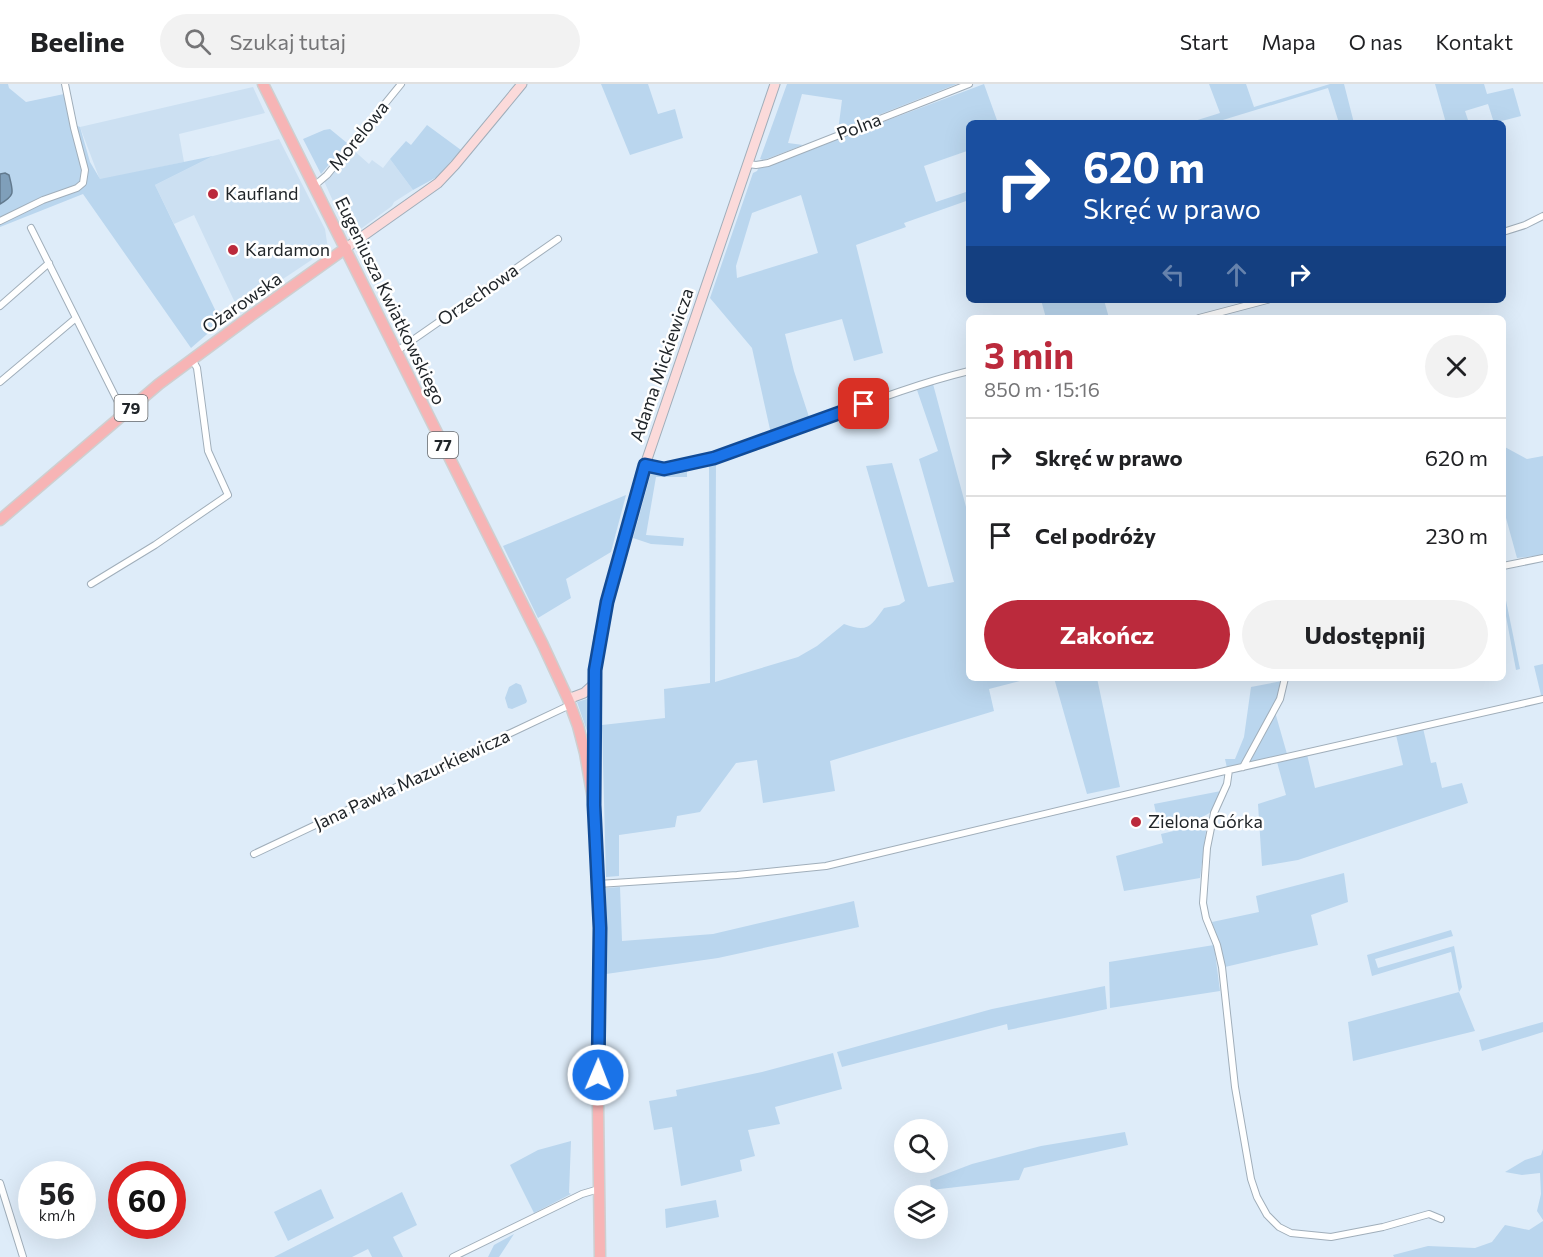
<!DOCTYPE html>
<html lang="pl">
<meta charset="utf-8">
<style>
body{margin:0;font-family:Commissioner,sans-serif;background:#f2f2f2;color:#202124;height:100vh;display:flex;flex-direction:column;font-size:22px;white-space:nowrap}
*{box-sizing:border-box;margin:0}
p{font-size:20px;color:#757577}
.icon{flex:none;width:33px;height:33px;fill:none;stroke:currentColor;stroke-width:2;stroke-linecap:round;stroke-linejoin:round}
.map{position:relative;flex:1;overflow:hidden}
.drawer{position:absolute;left:966px;top:231px;width:540px;height:366px;display:flex;flex-direction:column;background:#fff;border-radius:9px;box-shadow:0 6px 24px #0002}
.drawer>*{flex:none}
.top-card{position:absolute;left:966px;top:36px;width:540px;height:183px;border-radius:9px;box-shadow:0 6px 24px #0002;background:#1a4fa0;color:#fff;overflow:hidden}
.controls{position:absolute;left:894px;top:1035px;display:grid;gap:12px}
.controls a{display:grid;place-items:center;width:54px;height:54px;border-radius:50%;background:#fff;box-shadow:0 6px 24px #0002;font-size:30px}
.speed{position:absolute;left:18px;top:1077px;display:flex;gap:12px;font-size:30px;font-weight:700;text-align:center}
.speed>*{display:grid;place-content:center;width:78px;height:78px;border-radius:50%;background:#fff;box-shadow:0 6px 24px #0002;line-height:1}
.speed small{font-size:15px;font-weight:400}
.speed .limit{border:9px solid #d22;background:#fff;color:#111}
.pin{position:absolute;display:grid;place-items:center;width:51px;height:51px;color:#fff;margin:-26px;border-radius:12px;box-shadow:0 3px 9px #0006}
.me{position:absolute;width:66px;margin:-33px;rotate:1deg;stroke-linejoin:round;filter:drop-shadow(0 0 4px #0008)}
.turn{display:flex;align-items:center;gap:21px;height:126px;padding:0 18px;font-size:27px}
.turn .icon{width:78px;height:78px;stroke-width:2.5}
.turn b{display:block;font-size:42px;line-height:51px}
.lanes{display:flex;align-items:center;height:57px;padding:0 18px;background:#0003;justify-content:center;gap:30px;direction:ltr}
.lanes .off{opacity:.35}
.round{display:grid;place-items:center;flex:none;width:63px;height:63px;border-radius:32px;background:#f2f2f2}
.head{display:flex;align-items:center;justify-content:space-between;height:102px;padding:0 18px}
h1{font-size:36px;font-weight:700;line-height:45px;color:#bb2a3c}
.primary-button{display:flex;gap:12px;margin-top:auto;padding:12px 18px}
.primary-button a{flex:1;height:69px;border-radius:36px;background:#bb2a3c;color:#fff;font-size:24px;font-weight:700;line-height:69px;text-align:center}
.primary-button a+a{background:#f2f2f2;color:#202124}
ul{padding:0;list-style:none}
li{display:flex;align-items:center;gap:18px;height:78px;padding:0 18px;border-top:2px solid #e0e0e0}
li div{flex:1}
li b{display:block;font-size:22px}
li em{font-style:normal}
header{display:flex;align-items:center;gap:36px;box-sizing:border-box;height:84px;padding:0 30px;background:#fff;border-bottom:2px solid #e0e0e0}
header strong{font-size:28px}
nav{display:flex;gap:33px;margin-inline-start:auto;font-size:21px}
.search{width:420px;height:54px;background:#f2f2f2;display:flex;align-items:center;gap:15px;box-sizing:border-box;padding:0 21px;border-radius:33px;color:#757577;font-size:22px}
.map>svg:first-child{display:block}
.built{fill:#cce0f2}
.green{fill:#bad6ee;fill-rule:evenodd}
.water{fill:#7f9fba;stroke:#627a8e;stroke-width:1.5}
.lines{fill:none;stroke-linecap:round;stroke-linejoin:round}
.street-casing{stroke:#a0aeba;stroke-width:8}
.secondary-casing{stroke:#a0aeba;stroke-width:11}
.primary-casing{stroke:#cecfd0;stroke-width:13}
.street{stroke:#fff;stroke-width:6}
.secondary{stroke:#fbdada;stroke-width:9}
.primary{stroke:#f7b4b5;stroke-width:10}
.route-casing{stroke:#114b97;stroke-width:15}
.route{stroke:#1a73e8;stroke-width:10}
.poi-dot{fill:#bb2a3c;stroke:#fff;stroke-width:2}
.labels{text-anchor:middle;stroke-width:5;stroke-linejoin:round;paint-order:stroke}
.shield{fill:#fff;stroke:#636669;stroke-width:1.5}
.shield-label{font-size:16px;font-weight:bold;fill:#202529}
.street-label{font-size:18px;fill:#202529;stroke:#fff}
.poi-label{font-size:18px;fill:#202529;stroke:#fff;text-anchor:start}
</style>
<header>
<strong>Beeline</strong>
<div class="search"><svg class="icon" aria-label="search" viewBox="0 0 24 24"><circle cx="10" cy="10" r="6"/><path d="M15 15l6 6"/></svg>Szukaj tutaj</div>
<nav><a>Start</a><a>Mapa</a><a>O nas</a><a>Kontakt</a></nav>
</header>
<div class="map">
<svg width="1543" height="1173" viewBox="0 0 1543 1173">
<rect width="100%" height="100%" fill="#deecf9"/>
<path class="built" d="M253,3L265,29L179,50L184,78L100,96L80,43Z
M279,55L325,145L328,165L238,225L194,131L174,140L155,101L213,72Z
M351,64L369,80L372,76L383,84L390,75L413,106L394,118L392,122L358,147L353,148L348,147L345,144L324,97Z"/>
<path class="green" d="M0,0H8L9,4L26,18L64,10L70,39L80,43L90,78L100,95L213,72L155,101L221,238L191,264L83,110L0,143Z
M601,0H648L658,30L675,25L683,54L630,71Z
M787,0H957L838,47L842,16L802,10L788,59L803,61L764,76L760,75Z
M984,0L998,39H969V73L967,67L924,82L936,118L969,107V116L904,139L906,143L856,161L883,269L854,277L842,235L785,250L794,287L810,336L771,350L752,264L710,214L753,89L757,87L759,83L790,73ZM801,111L818,169L737,194L736,182L752,129Z
M1209,0H1246L1254,23L1330,0H1344L1354,39H1339L1328,4L1213,39H1188L1220,29Z
M1435,0H1484L1487,10L1513,4L1521,32L1494,39L1488,20L1465,27L1469,39H1446Z
M427,41L461,66L437,93L413,106L390,75L406,57L411,61Z
M330,45L347,59L321,90L303,55L324,46Z
M1041,216H1104L1109,234H1046Z
M933,300L969,434V594H1031L989,605L994,627L830,677L835,707L763,719L757,676L736,679L700,728L677,732L675,743L619,751V792L606,793L602,641L665,634L664,605L710,599L709,379L716,377L715,598L798,573L817,562L844,540C868,549 870,543 884,524L899,521L905,517L866,382L892,379L928,503L954,498L919,375L938,367L917,306Z
M1503,362L1527,375L1543,372V471L1517,474L1506,434H1503Z
M687,383V393H656L646,451L684,454L683,462L651,460L633,454L652,385L664,388Z
M626,411L611,468L566,495L571,514L538,534L503,462Z
M1503,502L1520,585L1516,586L1503,516Z
M1543,580V611H1541L1534,582Z
M1054,594H1097L1120,703L1087,710Z
M1282,597L1278,614L1241,681L1227,684L1225,675H1235L1244,653L1251,603Z
M516,599L521,601L527,617L526,619L512,625L508,624L505,614L509,603Z
M590,614L591,659L577,618Z
M1275,628L1287,670L1306,666L1315,704L1403,681L1396,651L1423,644L1431,679L1436,678L1442,704L1462,699L1468,719L1298,776L1262,782L1258,720L1286,711L1277,678L1247,679Z
M1221,707L1213,727L1197,736L1160,747L1154,720Z
M1207,739L1200,794L1124,807L1116,772L1163,759L1161,750Z
M1344,789L1348,818L1311,831L1318,861L1225,883L1212,838L1259,828L1256,812Z
M620,803L622,857L713,850L854,817L859,843L718,874L606,890V804Z
M1451,846L1453,852L1375,875L1378,884L1454,862L1462,903L1459,908L1475,947L1353,977L1348,938L1459,908L1451,868L1372,892L1367,871Z
M1214,861L1220,907L1110,924L1109,878Z
M1105,902L1107,925L1008,946L1007,940L842,983L837,968L992,925Z
M1543,938V948L1482,967L1479,956Z
M833,969L842,1005L775,1023L780,1040L748,1046L755,1072L740,1076L742,1087L681,1102L672,1043L654,1046L649,1017L677,1012L676,1006L762,988Z
M1125,1048L1128,1061L1024,1084L1019,1096L931,1106L930,1096L972,1080L1041,1062Z
M571,1057L569,1109L571,1110L534,1129L510,1081L538,1066Z
M1543,1065V1136L1537,1127L1541,1110L1540,1089L1522,1091L1505,1088L1525,1076L1541,1071Z
M321,1105L334,1134L288,1157L274,1128Z
M402,1108L417,1141L393,1153L403,1173H372L368,1165L352,1173H274Z
M716,1116L719,1133L666,1144L665,1125Z
M1543,1137V1173H1394L1393,1171L1428,1162L1475,1164L1492,1158L1505,1141L1529,1146Z
M514,1150L499,1173H488L494,1161Z"/>
<path class="water" d="M5,89L9,91C13,108 16,111 0,120V90Z"/>
<g class="lines">
<g class="street-casing">
<path id="street" d="M748,80L756,81L768,79L969,0
M314,102L327,91L401,0
M0,137L43,116L77,104L83,99L85,86L74,44L65,0
M31,144L120,322L126,328
M1503,148L1525,141L1543,132
M0,222L49,179
M1199,234L1267,216
M397,267L558,155
M0,298L76,234
M645,381C688,391 737,366 778,352C841,330 903,303 969,287
M1503,482L1543,474
M91,500L155,461L228,411L208,367L197,284L192,275
M1243,683L1280,615L1285,594
M1229,686L1227,700L1214,729L1207,764L1203,819L1206,834L1217,861L1222,883L1235,1003L1251,1095L1257,1113L1267,1131L1279,1143L1291,1149L1331,1153L1383,1143L1429,1130L1441,1135
M254,770L570,621
M598,800L737,791L826,782L1229,686L1543,615
M0,1099L23,1173
M453,1173L582,1110L599,1105"/>
</g>
<g class="secondary-casing">
<path id="secondary" d="M346,164L438,99L455,81L522,0
M568,615L584,609L595,599
M594,705L595,586L599,553L609,508L645,381L775,0"/>
</g>
<g class="primary-casing">
<path id="primary" d="M263,0L543,561L568,615L578,642L585,669L594,721L600,849L598,1022L600,1173
M0,436L159,300L252,231L346,164"/>
</g>
<use href="#street" class="street"/>
<use href="#secondary" class="secondary"/>
<use href="#primary" class="primary"/>
</g>
<g class="lines">
<g class="route-casing">
<path id="route" d="M598,991L600,844L594,721L595,586L607,518L645,381L664,385L714,374L864,320"/>
</g>
<use href="#route" class="route"/>
</g>
<g class="poi-dot">
<circle cx="213" cy="110" r="6"/>
<circle cx="233" cy="166" r="6"/>
<circle cx="1136" cy="738" r="6"/>
</g>
<g class="labels">
<g class="shield">
<rect x="114.5" y="311" width="33" height="26" rx="4.5"/>
<rect x="428" y="348" width="30" height="26" rx="4.5"/>
</g>
<g class="shield-label">
<text x="131" y="330">79</text>
<text x="443" y="367">77</text>
</g>
<g class="street-label">
<text transform="translate(859 43) rotate(-21)" y="6">Polna</text>
<text transform="translate(359 52) rotate(-51)" y="6">Morelowa</text>
<text transform="translate(478 211) rotate(-35)" y="6">Orzechowa</text>
<text transform="translate(390 217) rotate(64)" y="6">Eugeniusza Kwiatkowskiego</text>
<text transform="translate(242 219) rotate(-35)" y="6">Ożarowska</text>
<text transform="translate(662 281) rotate(-71)" y="6">Adama Mickiewicza</text>
<text transform="translate(412 696) rotate(-25)" y="6">Jana Pawła Mazurkiewicza</text>
</g>
<g class="poi-label">
<text x="225" y="116">Kaufland</text>
<text x="245" y="172">Kardamon</text>
<text x="1148" y="744">Zielona Górka</text>
</g>
</g>
</svg>
<div class="controls">
<a><svg class="icon" aria-label="search" viewBox="0 0 24 24"><circle cx="10" cy="10" r="6"/><path d="M15 15l6 6"/></svg></a>
<a><svg class="icon" aria-label="layers" viewBox="0 0 24 24"><path d="M12 4l9 5-9 5-9-5zM3 14l9 5 9-5"/></svg></a>
</div>
<div class="speed"><div>56<small>km/h</small></div><div class="limit">60</div></div>
<div class="pin" style="left:864px;top:320px;background:#d93025"><svg class="icon" aria-label="arrive" viewBox="0 0 24 24"><path d="M6 21V4h12l-3 4 3 4H6"/></svg></div>
<svg class="me" style="left:598px;top:991px" viewBox="-20 -20 40 40"><circle r="17" fill="#1a73e8" stroke="#fff" stroke-width="3"/><path d="M0-11L8 9 0 5-8 9z" fill="#fff"/></svg>
<div class="top-card">
<div class="turn"><svg class="icon" aria-label="right" viewBox="0 0 24 24"><path d="M7 20v-9h11M14 6l5 5-5 5"/></svg><div><b>620 m</b>Skręć w prawo</div></div>
<div class="lanes"><svg class="icon off" aria-label="left" viewBox="0 0 24 24"><path d="M17 20v-9H6M10 6l-5 5 5 5"/></svg><svg class="icon off" aria-label="ahead" viewBox="0 0 24 24"><path d="M12 20V5M6 11l6-6 6 6"/></svg><svg class="icon" aria-label="right" viewBox="0 0 24 24"><path d="M7 20v-9h11M14 6l5 5-5 5"/></svg></div>
</div>
<section class="drawer">
<div class="head"><div><h1>3 min</h1><p>850 m · 15:16</p></div><a class="round"><svg class="icon" aria-label="close" viewBox="0 0 24 24"><path d="M6 6l12 12M18 6L6 18"/></svg></a></div>
<ul>
<li><svg class="icon" aria-label="right" viewBox="0 0 24 24"><path d="M7 20v-9h11M14 6l5 5-5 5"/></svg><div><b>Skręć w prawo</b></div><em>620 m</em></li>
<li><svg class="icon" aria-label="arrive" viewBox="0 0 24 24"><path d="M6 21V4h12l-3 4 3 4H6"/></svg><div><b>Cel podróży</b></div><em>230 m</em></li>
</ul>
<div class="primary-button"><a>Zakończ</a><a>Udostępnij</a></div>
</section>
</div>
